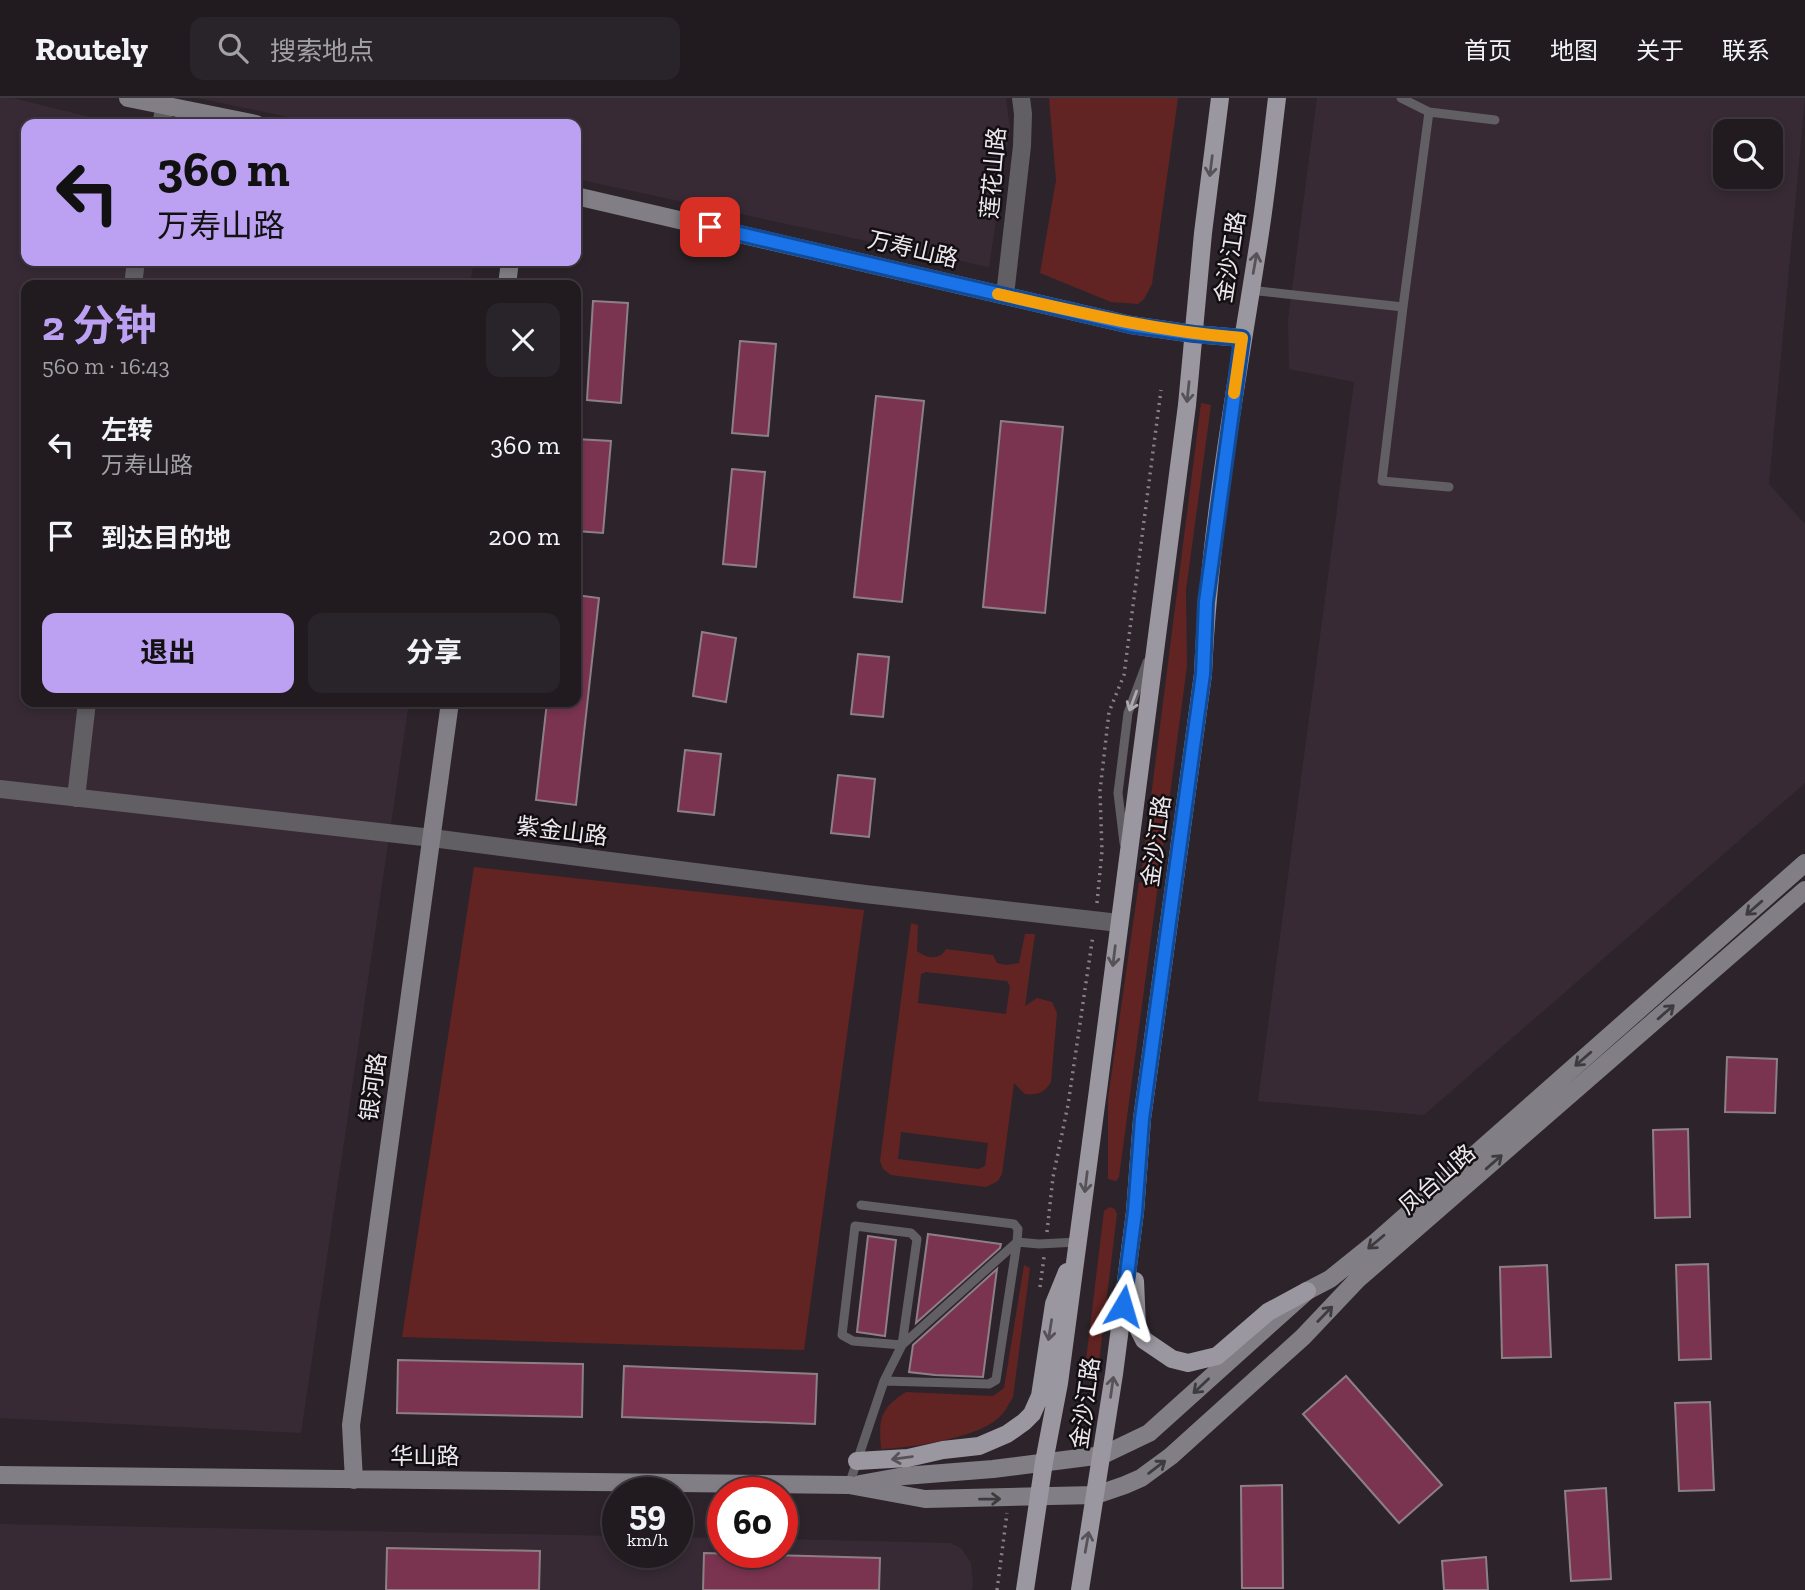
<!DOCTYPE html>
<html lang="zh">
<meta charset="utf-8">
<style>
body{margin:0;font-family:"Zilla Slab","Noto Sans SC",serif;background:#292429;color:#f1f3f6;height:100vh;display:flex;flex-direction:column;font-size:26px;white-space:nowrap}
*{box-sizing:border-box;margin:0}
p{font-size:23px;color:#a2a1a5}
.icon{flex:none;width:38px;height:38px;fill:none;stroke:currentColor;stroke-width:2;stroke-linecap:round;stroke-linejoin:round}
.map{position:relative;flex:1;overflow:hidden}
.drawer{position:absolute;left:21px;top:182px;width:560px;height:427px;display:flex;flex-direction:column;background:#211b20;border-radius:14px;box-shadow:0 4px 10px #0003,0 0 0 2px #3e393e}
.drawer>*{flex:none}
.guide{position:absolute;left:21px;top:21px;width:560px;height:147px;border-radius:14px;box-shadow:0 4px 10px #0003,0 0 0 2px #3e393e;background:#bca0f2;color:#111;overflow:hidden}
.fabs{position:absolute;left:1713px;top:21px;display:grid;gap:14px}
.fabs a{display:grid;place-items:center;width:70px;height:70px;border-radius:14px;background:#211b20;box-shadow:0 4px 10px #0003,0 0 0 2px #3e393e;font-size:35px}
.speed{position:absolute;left:602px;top:1379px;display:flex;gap:14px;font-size:35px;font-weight:700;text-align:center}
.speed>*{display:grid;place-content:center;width:91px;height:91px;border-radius:50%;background:#211b20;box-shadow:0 4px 10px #0003,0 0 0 2px #3e393e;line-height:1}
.speed small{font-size:18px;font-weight:400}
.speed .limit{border:10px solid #d22;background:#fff;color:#111}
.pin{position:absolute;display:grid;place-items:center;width:60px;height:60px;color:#fff;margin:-30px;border-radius:14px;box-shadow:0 4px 10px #0006}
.me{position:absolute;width:77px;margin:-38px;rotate:7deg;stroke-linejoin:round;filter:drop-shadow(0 0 5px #0008)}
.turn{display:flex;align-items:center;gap:24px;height:147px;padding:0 21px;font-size:32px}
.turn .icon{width:91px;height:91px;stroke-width:2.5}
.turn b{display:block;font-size:49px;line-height:60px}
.round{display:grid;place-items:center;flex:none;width:74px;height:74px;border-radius:14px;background:#292429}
.headline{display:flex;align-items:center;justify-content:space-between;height:119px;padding:0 21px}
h1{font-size:42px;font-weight:700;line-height:52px;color:#bca0f2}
.primary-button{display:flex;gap:14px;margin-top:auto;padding:14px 21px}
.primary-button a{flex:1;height:80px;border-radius:14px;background:#bca0f2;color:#111;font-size:28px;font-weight:700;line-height:80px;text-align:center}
.primary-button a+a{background:#292429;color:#f1f3f6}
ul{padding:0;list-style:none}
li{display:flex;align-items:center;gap:21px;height:91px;padding:0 21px}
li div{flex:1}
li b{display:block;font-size:26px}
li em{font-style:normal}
header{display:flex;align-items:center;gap:42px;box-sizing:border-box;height:98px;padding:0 35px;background:#211b20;border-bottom:2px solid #3e393e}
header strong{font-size:33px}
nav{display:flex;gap:38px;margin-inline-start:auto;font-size:24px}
.search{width:490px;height:63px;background:#292429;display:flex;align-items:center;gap:18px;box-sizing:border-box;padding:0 24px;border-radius:14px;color:#a2a1a5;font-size:26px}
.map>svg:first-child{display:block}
.built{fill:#372a35;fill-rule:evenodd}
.green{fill:#622422;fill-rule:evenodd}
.building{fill:#7b3450;stroke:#8c8084;stroke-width:2}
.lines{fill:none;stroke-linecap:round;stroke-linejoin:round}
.path{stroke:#888186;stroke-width:3.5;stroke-dasharray:2 5;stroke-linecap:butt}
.lane{stroke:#615f63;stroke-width:9}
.street{stroke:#615f63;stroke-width:18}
.secondary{stroke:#817e85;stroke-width:18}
.primary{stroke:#9b97a0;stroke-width:18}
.oneway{stroke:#565258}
.oneway2{stroke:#aeaaae}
.oneway3{stroke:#3e3b3f}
.route-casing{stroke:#114b97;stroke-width:18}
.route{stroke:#1a73e8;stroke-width:12}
.slow{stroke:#f59e0b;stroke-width:12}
.labels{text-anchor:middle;stroke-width:5;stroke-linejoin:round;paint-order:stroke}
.street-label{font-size:23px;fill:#ede8ec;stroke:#120e11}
</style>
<header>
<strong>Routely</strong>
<div class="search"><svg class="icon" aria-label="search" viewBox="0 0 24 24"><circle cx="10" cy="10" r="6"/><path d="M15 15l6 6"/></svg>搜索地点</div>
<nav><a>首页</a><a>地图</a><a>关于</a><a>联系</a></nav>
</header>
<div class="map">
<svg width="1805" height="1492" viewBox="0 0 1805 1492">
<rect width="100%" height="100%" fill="#2c242a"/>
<path class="built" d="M0,0H13L118,26H26V163H474L470,187H26V604H409L301,1335L0,1320Z
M198,0H1006L1010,30L989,169L576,81V26H321Z
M1317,0H1805L1769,386L1805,426V685L1424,1017L1258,1003L1354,284L1289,271L1288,222ZM1726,33H1771V79H1726Z
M0,1426L618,1438V1454H677V1439L723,1440V1454H782V1441L950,1445L961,1450L971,1465L973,1485L972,1492H0Z"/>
<path class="green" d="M1049,0H1178L1152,186L1144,201L1138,206L1111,204L1040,175L1056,82Z
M1201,305L1211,307L1186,492L1187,568L1160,772L1142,770Z
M474,769L864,812L804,1252L402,1239Z
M1139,784L1158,787L1119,1079L1116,1083L1108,1081V1001Z
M911,825L918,827L917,853C926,860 940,863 946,851L993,857L997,865L1006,867L1019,865L1025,836H1035L1025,908L1037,900L1052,904L1057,915L1051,984C1044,995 1038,997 1025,996L1014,985L1002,1076L998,1083L986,1089L891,1077L883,1071L880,1063ZM926,874L1007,883L1010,888L1006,916L918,905L921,876ZM901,1034L988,1045L985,1068L979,1071L898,1061Z
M1110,1109L1115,1111L1117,1116L1097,1280L1084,1279L1104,1113Z
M1024,1167L1030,1170L1013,1299C1008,1307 1005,1315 997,1321C976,1340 910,1350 881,1351C879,1322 879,1311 906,1294L993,1298L1004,1290Z"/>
<path class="building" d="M593,203L628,205L621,305L587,302Z
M740,243L776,246L768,338L732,335Z
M876,298L924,303L902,504L854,499Z
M1001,323L1063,329L1045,515L983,509Z
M576,341L611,343L603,435L576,433Z
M732,371L765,374L756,469L723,466Z
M576,497L599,500L576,707L536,702L547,604H576Z
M702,534L736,540L726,604L693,598Z
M858,556L889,559L883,619L851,616Z
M685,652L721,656L714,717L678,713Z
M838,677L875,681L869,739L831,735Z
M1727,959L1777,961L1775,1015L1725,1014Z
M1688,1031L1690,1119L1655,1120L1653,1032Z
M928,1136L1001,1146L1000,1150L916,1225Z
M868,1138L896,1142L885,1238L857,1234Z
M1708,1166L1711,1261L1679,1262L1676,1167Z
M1547,1167L1551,1259L1502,1260L1500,1169Z
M997,1171L983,1279L935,1277L909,1274L913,1247Z
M398,1262L583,1266L582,1319L397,1315Z
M624,1268L817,1276L815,1326L622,1319Z
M1346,1278L1442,1387L1399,1425L1303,1316Z
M1710,1304L1714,1392L1679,1393L1675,1305Z
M1282,1387L1283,1490H1242L1241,1388Z
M1606,1390L1611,1481L1571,1483L1565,1393Z
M387,1450L540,1453L539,1492H386Z
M704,1455L880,1460L879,1492H703Z
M1486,1459L1488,1492H1444L1442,1463Z"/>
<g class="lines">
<path class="path" d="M1097,805L1102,753L1100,693L1109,614L1124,577L1161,292
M1047,1134L1053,1079L1068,1007L1093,837
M1040,1189L1044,1159
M997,1492L1007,1415"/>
<path class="lane" d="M1401,0L1429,14
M1250,192L1403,209L1382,383L1449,389
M1403,209L1429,14L1495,22
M1124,745L1118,695L1128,615L1147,564
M884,1283L989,1286L996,1282L1017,1144L1039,1146L1078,1144
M849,1387L884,1283L902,1247L917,1141L911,1135L855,1128L842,1237L853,1243L902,1247L1017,1144L1018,1131L1014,1126L861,1107"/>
<path class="street" d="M161,26L165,8
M133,187L136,163
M1005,197L1022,48L1023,16L1021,0
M0,691L432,740L865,796L1119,825
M76,700L87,604"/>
<path class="secondary" d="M128,0L256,26
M576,98L1131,227L1194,236L1242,240
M507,187L510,163
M0,1377L849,1387L925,1401L1096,1397L1125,1387L1141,1380L1171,1358L1303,1239L1357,1182L1805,792
M354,1382L351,1327L450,604
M860,1386L904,1378L993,1371L1103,1357L1149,1335L1307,1193L1330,1181L1376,1144L1805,765"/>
<path class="primary" d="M1135,1183L1137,1228L1144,1242L1172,1261L1188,1265L1217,1258L1268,1214L1307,1193
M857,1363L908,1360L943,1352L979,1348L1007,1336L1024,1324L1032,1316L1040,1298L1054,1206L1067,1174
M1025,1492L1044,1364L1059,1285L1098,992L1187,307L1203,135L1220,0
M1080,1492L1114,1276L1135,1114L1142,1021L1203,576C1209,432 1236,290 1258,148C1266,99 1271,49 1277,0"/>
</g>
<defs><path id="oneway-shaft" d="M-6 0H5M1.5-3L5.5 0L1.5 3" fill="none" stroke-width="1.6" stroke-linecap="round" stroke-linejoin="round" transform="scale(1.75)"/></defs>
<g class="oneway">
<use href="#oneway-shaft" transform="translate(1211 68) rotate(97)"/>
<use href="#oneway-shaft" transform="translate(1255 165) rotate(-80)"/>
<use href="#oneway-shaft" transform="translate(1188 294) rotate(96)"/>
<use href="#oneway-shaft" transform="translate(1114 858) rotate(97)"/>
<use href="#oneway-shaft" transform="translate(1086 1084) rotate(97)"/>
<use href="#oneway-shaft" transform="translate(1050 1232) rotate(99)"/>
<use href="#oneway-shaft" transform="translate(1112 1289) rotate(-82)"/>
<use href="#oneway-shaft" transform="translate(902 1360) rotate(172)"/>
<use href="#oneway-shaft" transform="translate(1087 1444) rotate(-80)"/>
</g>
<use class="oneway2" href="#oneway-shaft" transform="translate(1133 603) rotate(110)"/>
<g class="oneway3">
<use href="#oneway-shaft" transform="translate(1754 810) rotate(139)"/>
<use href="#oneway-shaft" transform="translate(1666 914) rotate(-41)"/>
<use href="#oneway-shaft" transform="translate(1583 961) rotate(139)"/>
<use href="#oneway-shaft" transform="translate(1494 1064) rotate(-41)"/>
<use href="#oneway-shaft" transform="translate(1376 1144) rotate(140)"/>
<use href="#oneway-shaft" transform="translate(1325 1216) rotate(-46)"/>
<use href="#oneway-shaft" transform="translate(1201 1288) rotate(137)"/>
<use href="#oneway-shaft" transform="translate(1157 1369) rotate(-37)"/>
<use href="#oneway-shaft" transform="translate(990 1401) rotate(-1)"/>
</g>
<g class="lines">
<g class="route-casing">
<path id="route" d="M710,129L1131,227L1194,236L1242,240L1206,504L1203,576L1142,1021L1135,1114L1123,1208"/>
</g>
<use href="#route" class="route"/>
<path class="slow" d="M998,196C1081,215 1157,233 1242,240L1234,295"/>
</g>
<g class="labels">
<g class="street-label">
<text transform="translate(993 75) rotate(-85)" y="8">莲花山路</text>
<text transform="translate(913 151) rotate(13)" y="8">万寿山路</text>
<text transform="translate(1230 159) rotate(-81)" y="8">金沙江路</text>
<text transform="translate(562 733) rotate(7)" y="8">紫金山路</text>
<text transform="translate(1156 743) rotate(-82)" y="8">金沙江路</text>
<text transform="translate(373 989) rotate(-82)" y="8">银河路</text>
<text transform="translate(1437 1081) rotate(-41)" y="8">凤台山路</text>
<text transform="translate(1085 1305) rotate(-82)" y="8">金沙江路</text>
<text x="425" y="1366">华山路</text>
</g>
</g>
</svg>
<div class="fabs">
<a><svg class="icon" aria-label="search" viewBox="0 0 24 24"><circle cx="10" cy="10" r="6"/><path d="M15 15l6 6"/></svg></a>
</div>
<div class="speed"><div>59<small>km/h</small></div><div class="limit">60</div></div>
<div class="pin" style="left:710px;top:129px;background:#d93025"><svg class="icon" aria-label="arrive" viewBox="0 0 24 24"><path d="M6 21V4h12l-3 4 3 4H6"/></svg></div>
<svg class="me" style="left:1123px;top:1208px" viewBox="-20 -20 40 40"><path d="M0-17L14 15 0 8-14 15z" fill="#1a73e8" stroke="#fff" stroke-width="4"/></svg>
<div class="guide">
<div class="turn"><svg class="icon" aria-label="left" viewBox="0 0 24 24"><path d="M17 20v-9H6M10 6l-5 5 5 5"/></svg><div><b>360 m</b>万寿山路</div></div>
</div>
<section class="drawer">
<div class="headline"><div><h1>2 分钟</h1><p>560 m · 16:43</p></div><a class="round"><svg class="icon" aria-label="close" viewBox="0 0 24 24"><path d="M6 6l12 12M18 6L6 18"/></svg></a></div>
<ul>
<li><svg class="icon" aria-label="left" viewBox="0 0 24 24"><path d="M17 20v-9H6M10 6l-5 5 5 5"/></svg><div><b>左转</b><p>万寿山路</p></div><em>360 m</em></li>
<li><svg class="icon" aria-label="arrive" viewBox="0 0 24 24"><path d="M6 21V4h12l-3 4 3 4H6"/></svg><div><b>到达目的地</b></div><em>200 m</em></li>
</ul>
<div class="primary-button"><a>退出</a><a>分享</a></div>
</section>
</div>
